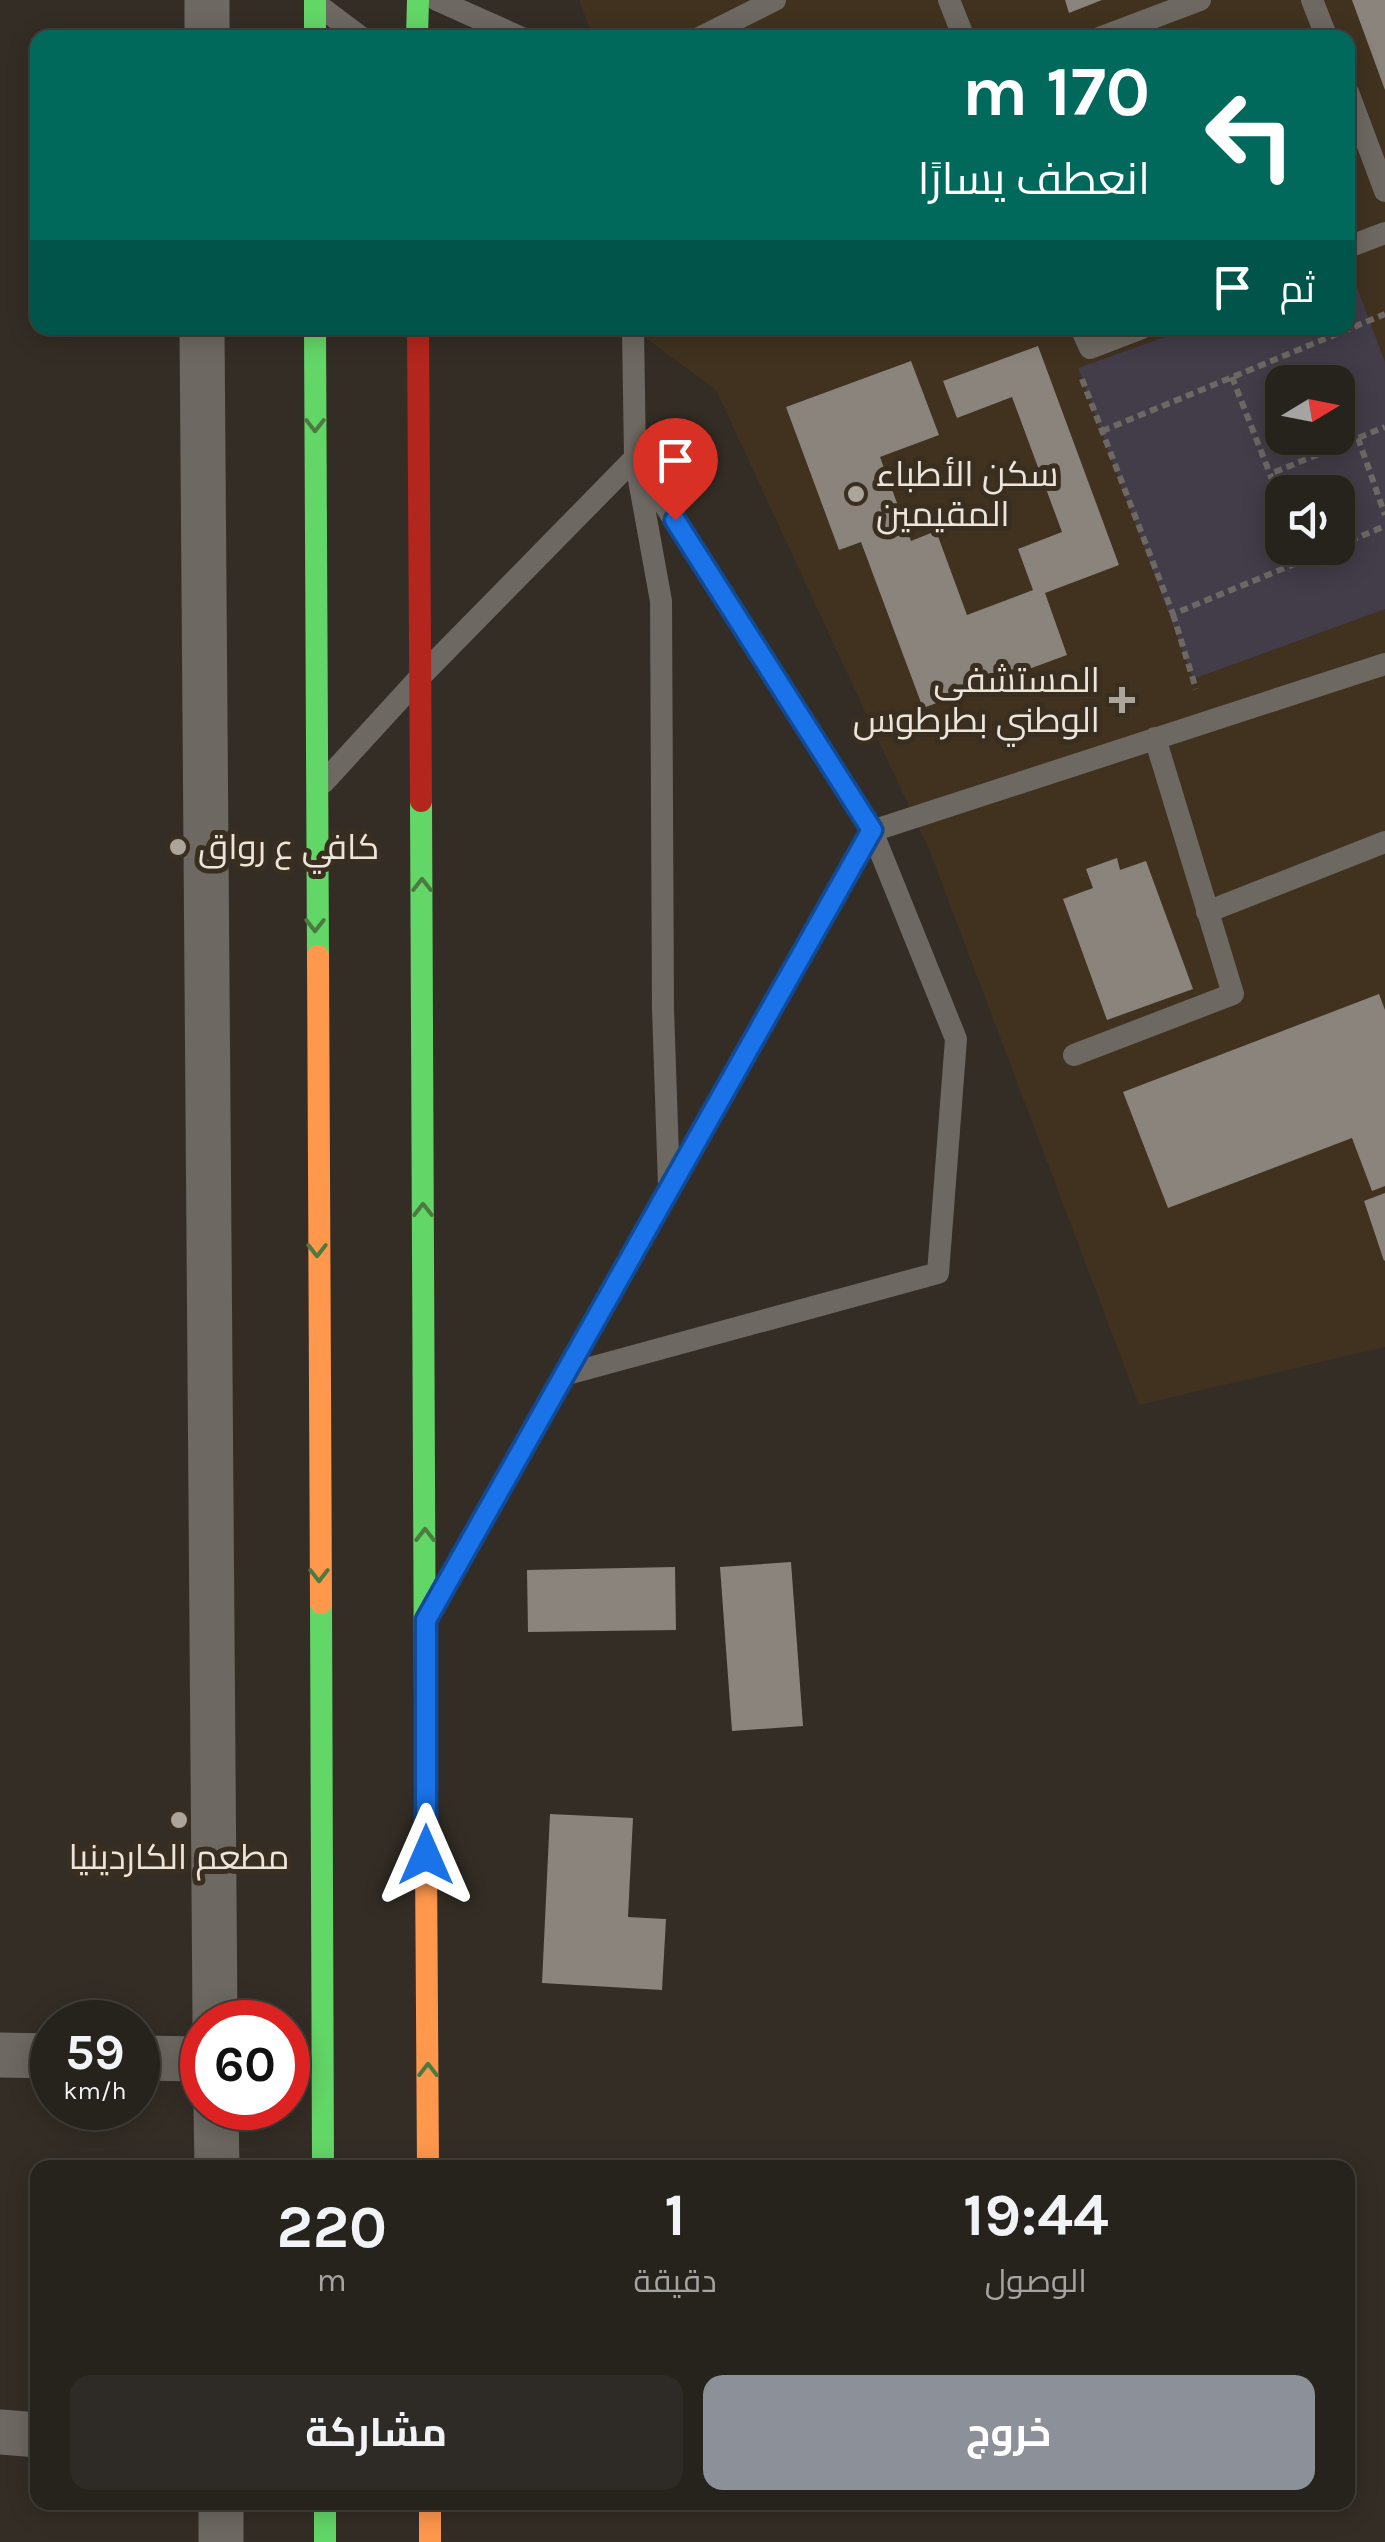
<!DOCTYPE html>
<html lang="ar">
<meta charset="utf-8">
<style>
body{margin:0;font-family:Karla,Cairo,sans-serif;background:#2e2a25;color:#f1f3f6;direction:rtl;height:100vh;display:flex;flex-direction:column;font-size:38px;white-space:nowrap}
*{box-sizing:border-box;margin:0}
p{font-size:32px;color:#a4a4a3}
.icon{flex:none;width:55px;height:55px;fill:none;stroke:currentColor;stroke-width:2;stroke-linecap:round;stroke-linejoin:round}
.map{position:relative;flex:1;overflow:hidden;direction:ltr}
.details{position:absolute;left:30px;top:2160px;width:1325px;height:350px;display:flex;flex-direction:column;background:#26221c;border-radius:20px;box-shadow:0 5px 25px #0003,0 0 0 2px #423f3b;direction:rtl}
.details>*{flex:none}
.banner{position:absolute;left:30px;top:30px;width:1325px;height:305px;border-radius:20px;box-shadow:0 5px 25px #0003,0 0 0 2px #423f3b;direction:rtl;background:#00695c;color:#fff;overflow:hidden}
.needle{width:65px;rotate:80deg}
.buttons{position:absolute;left:1265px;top:365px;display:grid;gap:20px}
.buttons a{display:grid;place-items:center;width:90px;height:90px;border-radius:20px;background:#26221c;box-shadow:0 5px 25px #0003,0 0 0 2px #423f3b;font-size:50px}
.speed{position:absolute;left:30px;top:2000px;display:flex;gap:20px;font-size:50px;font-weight:700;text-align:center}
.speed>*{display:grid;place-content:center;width:130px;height:130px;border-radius:50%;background:#26221c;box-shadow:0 5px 25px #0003,0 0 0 2px #423f3b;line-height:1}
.speed small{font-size:25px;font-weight:400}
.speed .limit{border:15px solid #d22;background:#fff;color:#111}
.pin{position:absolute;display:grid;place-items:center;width:85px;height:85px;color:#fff;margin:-102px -42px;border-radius:50% 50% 50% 0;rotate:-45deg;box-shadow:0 0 10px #0007}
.pin .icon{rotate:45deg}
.me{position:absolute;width:110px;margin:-55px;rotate:0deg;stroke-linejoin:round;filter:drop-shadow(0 0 8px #0008)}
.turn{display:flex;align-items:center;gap:35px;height:210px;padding:0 40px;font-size:45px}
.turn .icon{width:130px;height:130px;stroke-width:2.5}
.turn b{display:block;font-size:70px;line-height:85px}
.then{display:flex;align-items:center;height:95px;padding:0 40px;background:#0003;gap:20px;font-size:38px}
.eta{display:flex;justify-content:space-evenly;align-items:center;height:170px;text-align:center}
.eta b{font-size:60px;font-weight:700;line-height:70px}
.cta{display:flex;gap:20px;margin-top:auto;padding:20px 40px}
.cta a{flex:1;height:115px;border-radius:20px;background:#8c9099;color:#fff;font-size:40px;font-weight:700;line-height:115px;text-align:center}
.cta a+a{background:#2e2a25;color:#f1f3f6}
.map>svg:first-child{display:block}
.built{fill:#40321f;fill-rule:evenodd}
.green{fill:#433c49;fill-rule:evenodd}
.building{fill:#8a847c}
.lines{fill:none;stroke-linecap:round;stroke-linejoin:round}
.path{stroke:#6d6863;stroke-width:6;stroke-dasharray:8 5;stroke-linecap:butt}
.lane{stroke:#6d6861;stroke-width:22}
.street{stroke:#6d6861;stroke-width:45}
.fast{stroke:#63d668;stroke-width:22}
.slow{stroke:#ff974d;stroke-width:22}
.jam{stroke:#b3261e;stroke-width:22}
.oneway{stroke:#4c7a40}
.route-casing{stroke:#114b97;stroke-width:25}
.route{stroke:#1a73e8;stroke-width:18}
.poi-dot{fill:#aba59c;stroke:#392e1f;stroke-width:4}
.labels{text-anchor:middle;stroke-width:10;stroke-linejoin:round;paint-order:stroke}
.poi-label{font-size:35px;fill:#ece5dc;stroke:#392e1f;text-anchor:start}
</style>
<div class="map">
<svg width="1385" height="2542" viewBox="0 0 1385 2542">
<rect width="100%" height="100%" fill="#332d25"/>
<path class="built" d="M579,0H1385V1347L1139,1405L930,852L716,390L632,328H1348V38H593ZM1282,382H1338V438H1282ZM1282,492H1338V548H1282Z"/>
<path class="green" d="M1350,269L1385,362V609L1193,679L1078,368L1190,328H1348ZM1282,382H1338V438H1282ZM1282,492H1338V548H1282Z"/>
<path class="building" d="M1065,0H1102L1069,13Z
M1352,0H1385V90Z
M1038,346L1119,565L1045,593L1067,655L923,708L861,542L839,550L786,407L911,361L939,435L880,457L911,541L936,531L967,615L1033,590L1018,549L1062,532L1012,397L957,418L943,381Z
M1117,858L1120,870L1146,861L1193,989L1107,1020L1063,899L1093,888L1086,869Z
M1379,994L1385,1010V1186L1372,1191L1352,1138L1168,1208L1123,1092Z
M1385,1193V1260L1384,1261L1364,1201Z
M791,1562L803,1726L732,1731L720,1567Z
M675,1567L676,1630L528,1632L527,1570Z
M550,1814L633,1818L628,1917L666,1919L662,1990L542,1983Z"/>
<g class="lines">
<path class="path" d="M1232,377L1270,474
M1082,379L1173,614L1304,560
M1102,431L1385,314
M1358,438L1385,515
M1282,506L1270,474L1385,427
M1338,546L1385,526
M1299,548L1304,560L1335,548
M1173,614L1196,689"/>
<path class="lane" d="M437,0L522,38
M949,0L964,38
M1312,0L1327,38
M318,5L362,38
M699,38L775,0
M1099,38L1200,0
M1348,92L1385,191
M1348,247L1385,233
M633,328L635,458L661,601L663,1009L669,1185
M1081,328L1090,348L1142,328
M324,782L421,676L635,458L872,831L956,1039L938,1273L564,1375
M1207,912L1385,842
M1074,1055L1233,994L1155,738
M437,1600L872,831L1385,664"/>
<path class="street" d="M207,38V0
M202,328L215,2022
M0,2055L52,2056
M138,2058L202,2059
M216,2108L217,2168
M0,2432L38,2435
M221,2502V2542"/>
<path class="fast" d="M315,0V38
M417,38L418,0
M315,328L318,956
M421,801L425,1704
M321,1603L323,2168
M325,2502V2542"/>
<path class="slow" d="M318,956L321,1603
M425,1704L428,2168
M430,2502V2542"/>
<path class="jam" d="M418,328L421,801"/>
</g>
<defs><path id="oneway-chevron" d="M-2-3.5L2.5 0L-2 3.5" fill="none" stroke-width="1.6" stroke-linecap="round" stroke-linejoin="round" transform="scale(2.5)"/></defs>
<g class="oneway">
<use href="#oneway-chevron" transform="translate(315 425) rotate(90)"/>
<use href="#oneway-chevron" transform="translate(422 885) rotate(-90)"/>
<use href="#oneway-chevron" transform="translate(315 925) rotate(90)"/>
<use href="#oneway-chevron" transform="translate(423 1210) rotate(-90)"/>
<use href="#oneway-chevron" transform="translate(317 1250) rotate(90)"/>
<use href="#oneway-chevron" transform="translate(425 1535) rotate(-90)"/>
<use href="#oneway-chevron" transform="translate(319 1575) rotate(90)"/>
<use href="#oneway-chevron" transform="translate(428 2070) rotate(-90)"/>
</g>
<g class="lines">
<g class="route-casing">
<path id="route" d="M426,1855V1620L872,830L675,520"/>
</g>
<use href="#route" class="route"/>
</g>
<g class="poi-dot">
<circle cx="856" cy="494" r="10"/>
<path d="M1117 685h10v10h10v10h-10v10h-10v-10h-10v-10h10z"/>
<circle cx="178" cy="847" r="10"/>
<circle cx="179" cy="1820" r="10"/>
</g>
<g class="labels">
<g class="poi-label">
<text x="876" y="486">سكن الأطباء<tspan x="876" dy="40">المقيمين</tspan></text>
<text x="1100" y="692" text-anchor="end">المستشفى<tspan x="1100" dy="40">الوطني بطرطوس</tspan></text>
<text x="198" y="859">كافي ع رواق</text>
<text x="179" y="1869" text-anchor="middle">مطعم الكاردينيا</text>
</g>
</g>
</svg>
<div class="buttons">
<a><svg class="needle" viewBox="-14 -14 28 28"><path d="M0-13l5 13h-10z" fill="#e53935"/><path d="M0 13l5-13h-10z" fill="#a4a4a3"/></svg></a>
<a><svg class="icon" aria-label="sound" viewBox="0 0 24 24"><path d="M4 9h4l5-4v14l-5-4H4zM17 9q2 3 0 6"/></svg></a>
</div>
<div class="speed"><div>59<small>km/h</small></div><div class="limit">60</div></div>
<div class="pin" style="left:675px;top:520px;background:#d93025"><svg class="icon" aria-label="arrive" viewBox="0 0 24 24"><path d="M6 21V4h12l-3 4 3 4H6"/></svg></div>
<svg class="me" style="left:426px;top:1855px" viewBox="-20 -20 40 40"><path d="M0-17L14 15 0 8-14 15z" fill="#1a73e8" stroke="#fff" stroke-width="4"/></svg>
<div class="banner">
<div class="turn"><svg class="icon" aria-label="left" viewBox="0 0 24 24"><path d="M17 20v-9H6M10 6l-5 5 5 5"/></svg><div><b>170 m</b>انعطف يسارًا</div></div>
<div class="then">ثم<svg class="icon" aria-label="arrive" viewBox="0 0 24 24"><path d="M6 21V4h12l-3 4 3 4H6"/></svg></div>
</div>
<section class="details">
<div class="eta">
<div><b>19:44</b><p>الوصول</p></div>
<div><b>1</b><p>دقيقة</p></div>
<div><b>220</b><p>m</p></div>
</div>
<div class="cta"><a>خروج</a><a>مشاركة</a></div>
</section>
</div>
